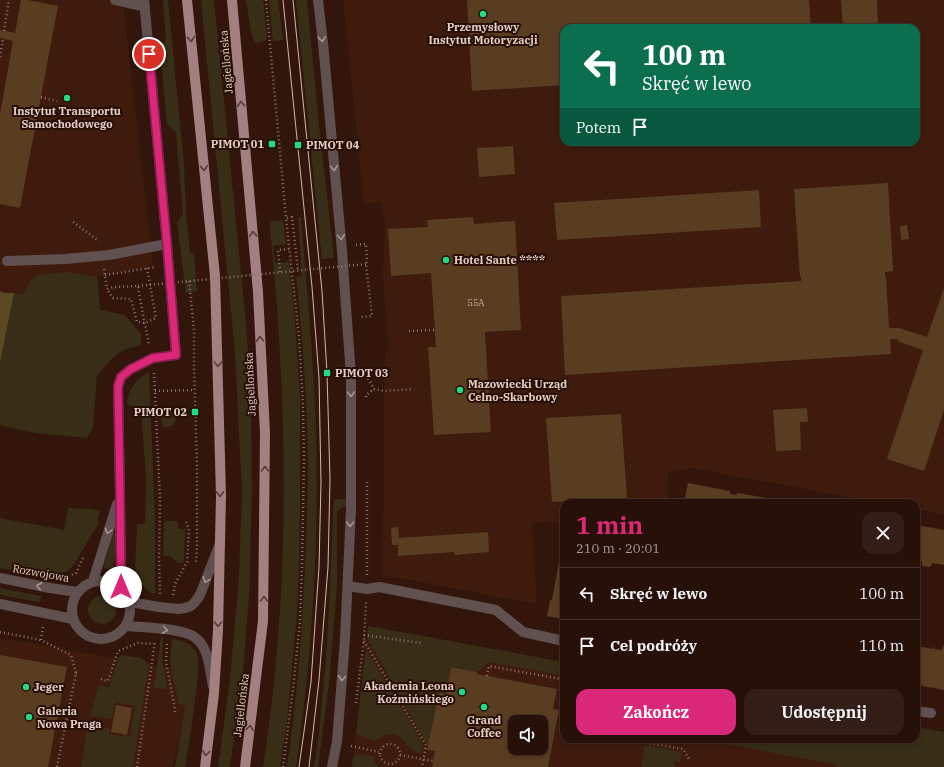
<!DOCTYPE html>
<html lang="pl">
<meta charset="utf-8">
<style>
body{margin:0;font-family:"IBM Plex Serif",serif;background:#321e16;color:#f1f3f6;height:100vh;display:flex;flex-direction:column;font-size:15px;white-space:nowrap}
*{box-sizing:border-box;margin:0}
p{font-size:13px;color:#a49d9c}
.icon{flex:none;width:22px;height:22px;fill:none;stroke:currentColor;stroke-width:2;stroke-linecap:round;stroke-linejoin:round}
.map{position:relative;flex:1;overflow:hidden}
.drawer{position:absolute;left:560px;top:499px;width:360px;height:244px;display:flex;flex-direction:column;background:#261008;border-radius:12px;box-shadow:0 2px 6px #0003,0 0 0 1px #423029}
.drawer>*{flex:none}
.banner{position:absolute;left:560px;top:24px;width:360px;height:122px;border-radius:12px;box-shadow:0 2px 6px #0003,0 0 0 1px #423029;background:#0b6e4f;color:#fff;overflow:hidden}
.fabs{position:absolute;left:508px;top:715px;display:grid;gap:8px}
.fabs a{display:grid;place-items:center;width:40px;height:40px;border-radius:8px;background:#261008;box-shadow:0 2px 6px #0003,0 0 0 1px #423029;font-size:20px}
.pin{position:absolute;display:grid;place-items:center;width:34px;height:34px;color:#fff;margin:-17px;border:2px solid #fff;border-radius:50%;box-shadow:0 1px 4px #0007}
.me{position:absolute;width:44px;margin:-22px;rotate:0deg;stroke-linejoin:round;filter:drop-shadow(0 0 3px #0008)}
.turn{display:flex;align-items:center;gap:14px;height:84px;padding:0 16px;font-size:18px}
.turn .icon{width:52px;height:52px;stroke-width:2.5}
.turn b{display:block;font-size:28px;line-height:34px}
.then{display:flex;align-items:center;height:38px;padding:0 16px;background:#0003;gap:8px;font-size:15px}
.round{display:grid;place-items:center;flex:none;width:42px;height:42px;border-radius:12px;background:#321e16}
.summary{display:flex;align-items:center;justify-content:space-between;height:68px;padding:0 16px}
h1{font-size:24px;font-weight:800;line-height:30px;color:#db2777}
.button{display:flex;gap:8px;margin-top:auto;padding:8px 16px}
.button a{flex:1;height:46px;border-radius:12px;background:#db2777;color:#fff;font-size:16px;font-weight:800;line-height:46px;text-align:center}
.button a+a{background:#321e16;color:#f1f3f6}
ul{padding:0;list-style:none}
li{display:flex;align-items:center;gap:12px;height:52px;padding:0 16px;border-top:1px solid #423029}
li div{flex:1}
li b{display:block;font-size:15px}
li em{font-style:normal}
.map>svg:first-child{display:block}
.built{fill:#3e1b0d;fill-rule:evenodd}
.green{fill:#382e17}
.forest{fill:#5a4a24}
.building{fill:#593d20;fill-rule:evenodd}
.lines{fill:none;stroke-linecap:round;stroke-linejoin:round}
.path{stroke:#8c746b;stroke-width:2.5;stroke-dasharray:1 3;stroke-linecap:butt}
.minor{stroke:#60504f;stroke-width:10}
.major{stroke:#a1807f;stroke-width:10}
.tram{stroke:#cdb8af;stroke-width:1}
.path-bridge{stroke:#8c746b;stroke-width:2.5;stroke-dasharray:1 3;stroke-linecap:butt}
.oneway{stroke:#583b35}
.oneway2{stroke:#a89691}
.route-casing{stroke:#8e194d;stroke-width:10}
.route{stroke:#db2777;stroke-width:7}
.poi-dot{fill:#23d886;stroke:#280d03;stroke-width:1.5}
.labels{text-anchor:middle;stroke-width:4;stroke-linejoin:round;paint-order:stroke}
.number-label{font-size:9px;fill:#c0aa9d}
.poi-label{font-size:11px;font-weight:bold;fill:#e3cfc7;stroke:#280d03;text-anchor:start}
.street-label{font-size:11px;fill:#e3cfc7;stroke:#280d03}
</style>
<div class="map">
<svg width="944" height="767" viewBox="0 0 944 767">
<rect width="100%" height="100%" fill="#32160b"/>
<path class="built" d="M0,0H119L124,9L153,266L97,277L100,310L14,293H3L0,291Z
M343,0H944V515L916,509V503H881L691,468L668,473L669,503H564V521L532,523L537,604L383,575L384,391L385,352L388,348L383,278L385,220L381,202L364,204ZM564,28H916V142H564Z
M368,626L564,662V739H916V727L944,732V767H352ZM515,722H541V748H515Z
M0,638L190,671L184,713L173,767H0Z"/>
<path class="green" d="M163,0H168L184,165L186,213L190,253H194L197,291L186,293L177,223L183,214L176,132L167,125L160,46L166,40Z
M201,0H214L246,323L251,403L252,494L249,595L243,673L230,767H218L230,680L239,577L242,491L235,353Z
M246,0H263L267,37C266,43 260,42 255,43L251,32Z
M269,0H278L283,40L273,41Z
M296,0H307L319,125L334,258L322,259Z
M301,217C307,290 314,362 316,435C319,546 312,657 296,767H287C296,707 301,646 304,586C306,545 308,505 308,465C307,402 303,339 296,277L302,276L298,218Z
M283,220L286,244L273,246L275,263L289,262L295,322L300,399V501L299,566L297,612L287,721L280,767H263C282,646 287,522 282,399C281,368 279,337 277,306C275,277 271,249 270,221Z
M67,272L97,277L100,310L125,315L141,334V345L124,350L116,355L97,375L93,428L87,438L34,433L0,425V363L14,293L23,295L30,282L37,275Z
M149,372L155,522V594C145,590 139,584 135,574L137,524H145L146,479L141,407L130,406L127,404C129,388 135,380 149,372Z
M175,407C175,412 178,423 172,426C169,427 164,427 162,427L161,408Z
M334,499H346V505L337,511V585L329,684L318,767H314L319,733L327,646Z
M68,508L92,509L100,511L97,522L99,523L74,564L68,571L50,577L0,568V518L64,530Z
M164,521H176L178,523V529H185L184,560L183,563H178L170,556H163Z
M113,533L118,534L113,568L112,569H106L104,567Z
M0,588L41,596L40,602L0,595Z
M88 610a14 14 0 1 1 28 0a14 14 0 1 1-28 0Z
M368,626L564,662V680L561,675L488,662L477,672L451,667L446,694L439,693L428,745L367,638Z
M161,637H163L162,657L167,689L154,688Z
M172,639C182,640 192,644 197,654C200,663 198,673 197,682C194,710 190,739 185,767H175L185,705L179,704L172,673L170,660Z
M366,649L423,744L420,754C417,752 414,751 411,749C407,746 404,740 399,737C391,732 382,735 375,741L356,734Z
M123,655L141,658L149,664L133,767H81L88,725L110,728L109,734L130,737L135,706L115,702L112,719L90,716L99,685L109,688L118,660L119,657Z
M916,727L944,732V767H837V765L700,739H916Z
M645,745L682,752L680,762L675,761L674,767H641Z
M360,754L372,756L375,763L379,767H352L353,757Z"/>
<path class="forest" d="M0,291L3,293H14L0,363Z"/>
<path class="building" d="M21,0H28L58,6L20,208L0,204V114L13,41L0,38V30L15,33Z
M467,0H809L811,28H564V85L472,91Z
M841,0H877L878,28H843Z
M513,146L515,174L479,177L477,148Z
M888,183L893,271L885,272V276H886L889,328H899L927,337L944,288V410L924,471L887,459L923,350L897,341L898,339H890L891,354L565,375L561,296L801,281V277H800L794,189Z
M759,190L761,227L557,240L554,203Z
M473,217L474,224L515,221L521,330L485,332L491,432L434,435L428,347H436L431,273L391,276L388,229L428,227L427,220Z
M907,225L909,239L901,240L900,226Z
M807,408L808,422H800L801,450L776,451L773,410Z
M621,414L627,498L552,502L546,418Z
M688,483L730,491V494L737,495V493L779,500V503H684Z
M916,525L944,530V565L932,563L931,567L922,566V561L916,560Z
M398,527L399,538L488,532L489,552L455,555L454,552L398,556V545H392L391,528Z
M560,556H564V619L547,616L550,600H552Z
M916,646L933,649V647L935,648L934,649L942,650L943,646H944V690L917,685L918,681H916Z
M0,655L67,667L48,767H0Z
M451,667L477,672V674L557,689L553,709L559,710L548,767H432L435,751L427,750L439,693L446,694ZM515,722H541V748H515Z
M116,705L132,708L127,735L111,732Z"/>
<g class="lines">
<path class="path" d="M266,0L286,218
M4,31L9,0
M0,57L3,39
M41,97L57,101
M73,222L99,241
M356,245L366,244L367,261L366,264L372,316L361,317
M147,268L156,318L145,323L137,322L131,299L113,298L107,289L114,287L138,286C141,306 145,325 149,344
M104,269L107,289
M280,272L278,250L289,249
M105,275L156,267
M189,281L194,330V368L197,465V547L196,562
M409,331L435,330
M154,373L160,499L159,558L160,594
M366,375L374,389L384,391L413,389
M155,391L194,390
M366,397V395L374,389
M367,575V480
M68,576L76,573L84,556
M173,595L175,584L187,562L189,529L186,522
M43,627L41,640L71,655L76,673L57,767
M0,632L41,640
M364,635L421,643
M364,641L426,745L422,767
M167,644L166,662L174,704L175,712
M76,673L80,674
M487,676L489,666L561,679L564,684
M101,679L108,681L118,651L138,643L154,644
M356,703L364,640L366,602
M626,739L683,749L689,759
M380 754a10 10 0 1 1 20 0a10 10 0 1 1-20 0Z
M351,746L379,752
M400,755L433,761
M137,767L155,641
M283,767L293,689L300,621L302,565L304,460L303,405L299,337L286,218L292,217L298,271"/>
<path class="minor" d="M115,0L145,7
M318,0L323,43L342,251L351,376V509L345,639L337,742L332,767
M7,261L65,259L109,255L167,244
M0,578L50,588L77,592
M72 610a29 29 0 1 1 58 0a29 29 0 1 1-58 0Z
M93,581L117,504
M348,586L367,589L379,587L496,610L523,632L564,641
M121,587L120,494L118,387L121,377L131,369L153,358L176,355L167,244L144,0
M130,602L159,607L179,609L185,608L191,606L195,602L200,595L219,546
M0,604L73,619
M126,626C142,627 180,628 193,636C199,640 204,647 206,653C210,664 211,676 213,686
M916,711L931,713"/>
<path class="major" d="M187,0L215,276L221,496L218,630L214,693L205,767
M232,0L258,292L265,433L263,621L245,767"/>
<path class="tram" d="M283,0L312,287L319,378L321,482L319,567L311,682L299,767
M293,0L322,291L327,373L330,479L328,567L319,680L309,767"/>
<path class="path-bridge" d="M138,286L366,264"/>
</g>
<defs><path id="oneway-chevron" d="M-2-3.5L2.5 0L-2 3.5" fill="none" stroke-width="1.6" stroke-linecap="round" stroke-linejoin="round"/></defs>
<g class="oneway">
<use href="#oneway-chevron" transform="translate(191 39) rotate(84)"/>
<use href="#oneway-chevron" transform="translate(241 104) rotate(-95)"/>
<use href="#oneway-chevron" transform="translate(204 168) rotate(84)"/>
<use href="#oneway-chevron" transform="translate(253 234) rotate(-95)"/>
<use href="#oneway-chevron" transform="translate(260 339) rotate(-93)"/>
<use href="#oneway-chevron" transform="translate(218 364) rotate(89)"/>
<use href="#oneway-chevron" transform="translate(265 469) rotate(-90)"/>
<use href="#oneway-chevron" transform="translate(220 494) rotate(89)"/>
<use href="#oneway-chevron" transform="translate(264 599) rotate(-90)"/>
<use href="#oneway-chevron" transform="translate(218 624) rotate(91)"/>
<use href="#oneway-chevron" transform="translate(250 728) rotate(-83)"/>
<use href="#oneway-chevron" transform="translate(206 753) rotate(97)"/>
</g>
<g class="oneway2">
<use href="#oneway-chevron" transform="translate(322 39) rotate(84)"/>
<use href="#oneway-chevron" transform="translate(334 168) rotate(85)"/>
<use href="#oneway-chevron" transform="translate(341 237) rotate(85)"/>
<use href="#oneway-chevron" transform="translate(351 394) rotate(90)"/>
<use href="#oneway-chevron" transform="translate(350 524) rotate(92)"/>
<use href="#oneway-chevron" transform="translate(108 531) rotate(108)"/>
<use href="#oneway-chevron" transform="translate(206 580) rotate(111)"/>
<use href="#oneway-chevron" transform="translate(39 586) rotate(-169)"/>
<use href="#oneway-chevron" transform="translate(165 630) rotate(7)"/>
<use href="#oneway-chevron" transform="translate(342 678) rotate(94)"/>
</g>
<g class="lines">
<g class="route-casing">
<path id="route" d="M121,587L120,494L118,386L121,377L131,369L153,358L176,355L167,244L149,54"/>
</g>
<use href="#route" class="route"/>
</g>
<g class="poi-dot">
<circle cx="483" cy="14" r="4"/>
<circle cx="67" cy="98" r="4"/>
<rect x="268" y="140" width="8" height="8" rx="2"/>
<rect x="294" y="141" width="8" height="8" rx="2"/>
<circle cx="446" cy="260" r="4"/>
<rect x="323" y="369" width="8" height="8" rx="2"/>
<circle cx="460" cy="390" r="4"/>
<rect x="191" y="408" width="8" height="8" rx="2"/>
<circle cx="26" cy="687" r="4"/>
<circle cx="462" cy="692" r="4"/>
<circle cx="484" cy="707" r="4"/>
<circle cx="29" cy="717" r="4"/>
</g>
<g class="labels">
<g class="number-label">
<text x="476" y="306">55A</text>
</g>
<g class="poi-label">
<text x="483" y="31" text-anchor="middle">Przemysłowy<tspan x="483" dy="13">Instytut Motoryzacji</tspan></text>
<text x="67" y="115" text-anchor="middle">Instytut Transportu<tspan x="67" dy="13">Samochodowego</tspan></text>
<text x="264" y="148" text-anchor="end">PIMOT 01</text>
<text x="306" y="149">PIMOT 04</text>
<text x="454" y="264">Hotel Sante ****</text>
<text x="335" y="377">PIMOT 03</text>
<text x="468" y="388">Mazowiecki Urząd<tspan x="468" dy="13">Celno-Skarbowy</tspan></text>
<text x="187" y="416" text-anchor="end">PIMOT 02</text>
<text x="454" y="690" text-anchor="end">Akademia Leona<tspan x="454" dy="13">Koźmińskiego</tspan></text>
<text x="34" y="691">Jeger</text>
<text x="37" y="715">Galeria<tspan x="37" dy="13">Nowa Praga</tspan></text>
<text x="484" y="724" text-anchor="middle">Grand<tspan x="484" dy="13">Coffee</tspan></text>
</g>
<g class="street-label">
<text transform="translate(226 62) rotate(-95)" y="4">Jagiellońska</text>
<text transform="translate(250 384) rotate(-93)" y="4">Jagiellońska</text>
<text transform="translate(41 573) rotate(10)" y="4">Rozwojowa</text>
<text transform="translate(241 705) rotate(-83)" y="4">Jagiellońska</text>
</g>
</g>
</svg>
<div class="fabs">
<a><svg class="icon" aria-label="sound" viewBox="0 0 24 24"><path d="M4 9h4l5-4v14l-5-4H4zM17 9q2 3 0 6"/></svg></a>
</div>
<div class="pin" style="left:149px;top:54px;background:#d93025"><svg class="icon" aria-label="arrive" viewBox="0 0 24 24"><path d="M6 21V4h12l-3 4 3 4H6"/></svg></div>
<svg class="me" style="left:121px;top:587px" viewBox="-20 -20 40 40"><circle r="19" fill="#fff"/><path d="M0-13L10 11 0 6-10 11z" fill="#db2777"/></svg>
<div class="banner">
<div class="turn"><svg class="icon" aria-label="left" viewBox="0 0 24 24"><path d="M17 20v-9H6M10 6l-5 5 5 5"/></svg><div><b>100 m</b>Skręć w lewo</div></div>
<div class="then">Potem<svg class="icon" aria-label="arrive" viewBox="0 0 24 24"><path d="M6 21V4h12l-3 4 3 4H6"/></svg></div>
</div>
<section class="drawer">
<div class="summary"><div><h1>1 min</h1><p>210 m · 20:01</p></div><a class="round"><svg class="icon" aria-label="close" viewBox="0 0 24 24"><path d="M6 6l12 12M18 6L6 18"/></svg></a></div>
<ul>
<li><svg class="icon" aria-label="left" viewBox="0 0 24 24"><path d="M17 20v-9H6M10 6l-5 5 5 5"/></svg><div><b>Skręć w lewo</b></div><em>100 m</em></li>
<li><svg class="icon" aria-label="arrive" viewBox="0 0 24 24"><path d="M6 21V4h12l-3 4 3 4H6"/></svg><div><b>Cel podróży</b></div><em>110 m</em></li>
</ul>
<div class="button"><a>Zakończ</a><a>Udostępnij</a></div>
</section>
</div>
